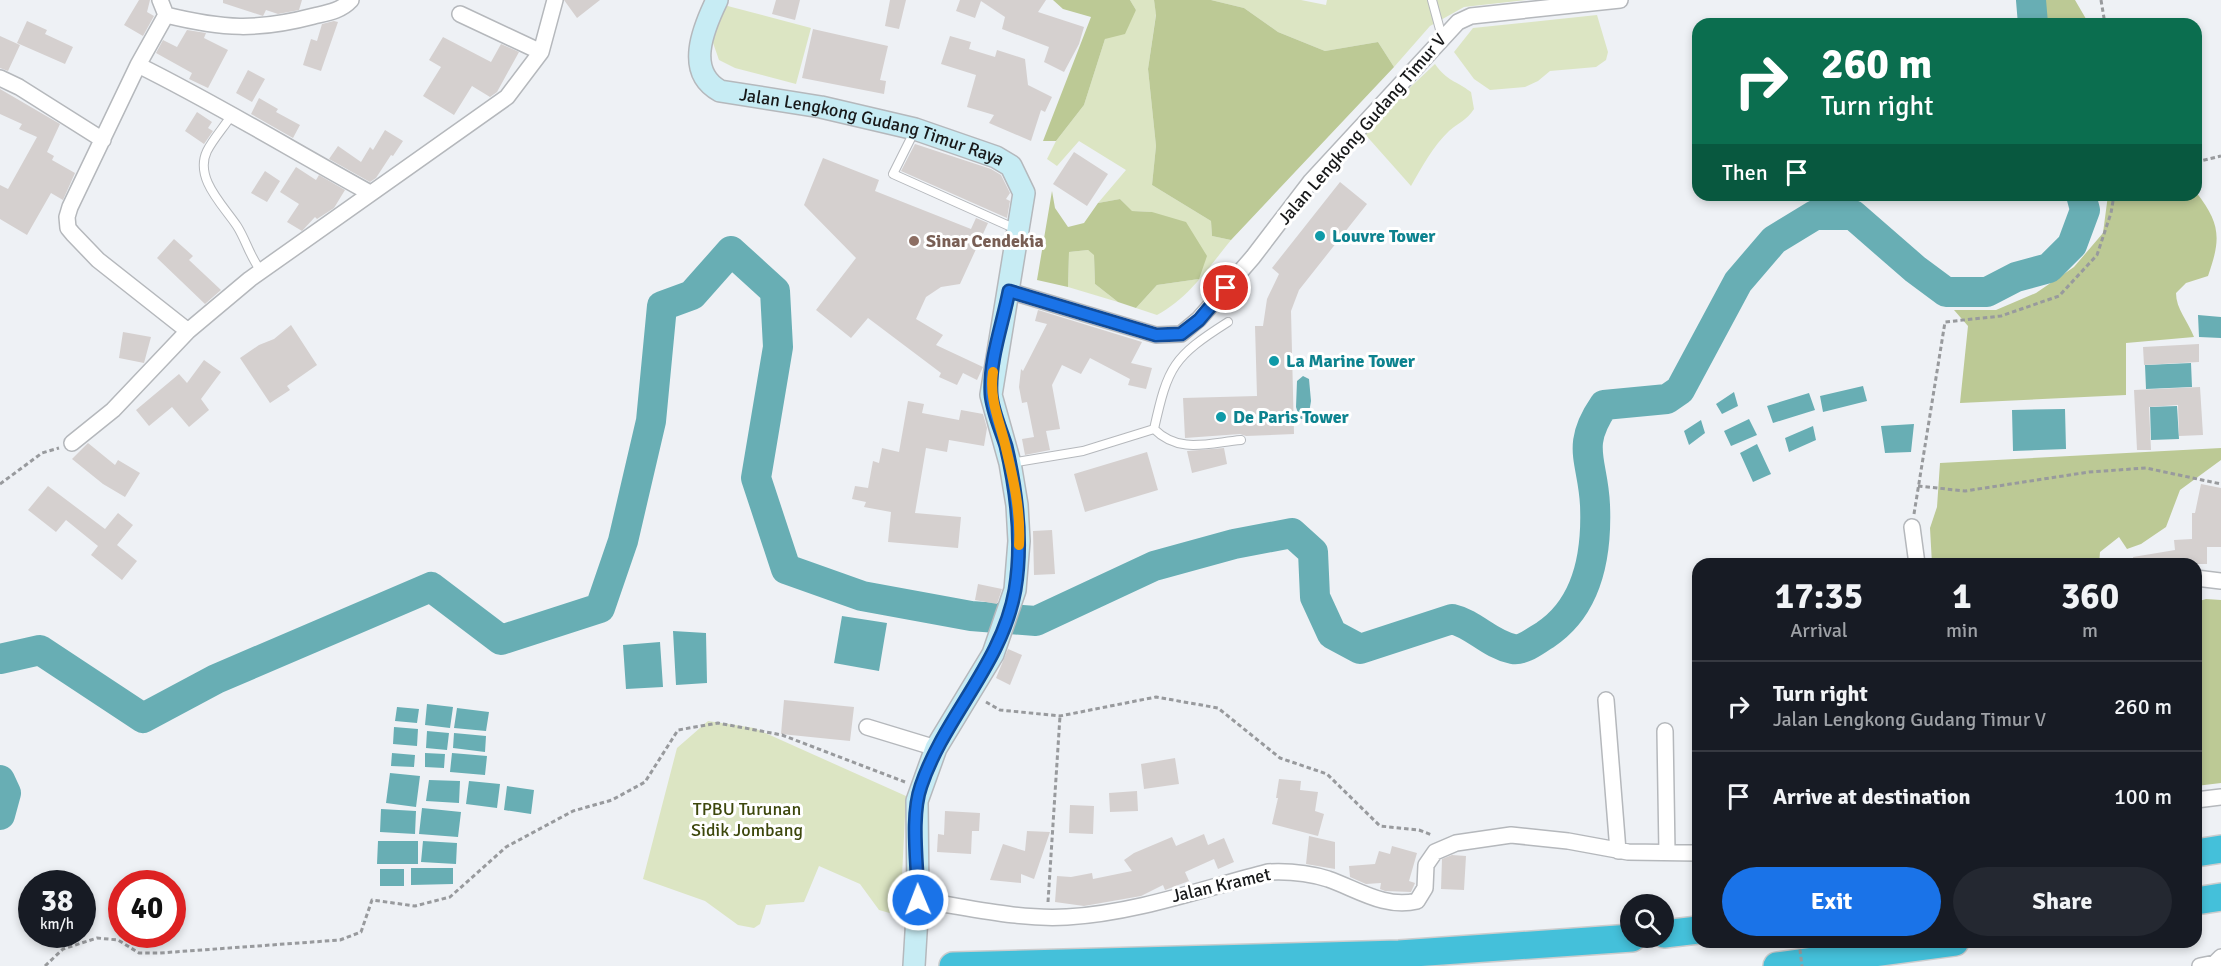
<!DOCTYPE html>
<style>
body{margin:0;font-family:Signika,sans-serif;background:#242831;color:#f1f3f6;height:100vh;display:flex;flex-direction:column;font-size:22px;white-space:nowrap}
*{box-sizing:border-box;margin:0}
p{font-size:20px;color:#9ea1a6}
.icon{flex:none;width:33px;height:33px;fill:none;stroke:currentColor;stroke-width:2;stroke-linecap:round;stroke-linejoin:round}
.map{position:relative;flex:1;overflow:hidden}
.drawer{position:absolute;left:1692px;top:558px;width:510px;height:390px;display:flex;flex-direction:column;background:#171b24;border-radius:18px;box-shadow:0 3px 9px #0003}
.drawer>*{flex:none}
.top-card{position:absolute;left:1692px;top:18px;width:510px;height:183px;border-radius:18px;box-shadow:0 3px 9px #0003;background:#0b6e4f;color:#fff;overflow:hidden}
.controls{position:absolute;left:1620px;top:894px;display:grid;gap:12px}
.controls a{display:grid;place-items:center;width:54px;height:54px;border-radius:50%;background:#171b24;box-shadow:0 3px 9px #0003;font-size:30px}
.speed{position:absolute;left:18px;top:870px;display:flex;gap:12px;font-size:30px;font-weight:700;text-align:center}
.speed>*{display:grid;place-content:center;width:78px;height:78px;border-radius:50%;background:#171b24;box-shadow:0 3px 9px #0003;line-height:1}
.speed small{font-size:15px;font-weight:400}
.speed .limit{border:9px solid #d22;background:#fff;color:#111}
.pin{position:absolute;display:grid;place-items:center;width:51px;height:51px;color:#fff;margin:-26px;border:3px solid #fff;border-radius:50%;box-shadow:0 2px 6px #0007}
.me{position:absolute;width:66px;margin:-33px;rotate:359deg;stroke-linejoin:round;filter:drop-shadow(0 0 4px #0008)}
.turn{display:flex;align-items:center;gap:21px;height:126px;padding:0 30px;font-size:27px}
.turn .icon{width:78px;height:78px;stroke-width:2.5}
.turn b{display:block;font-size:42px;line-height:51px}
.then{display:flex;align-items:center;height:57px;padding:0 30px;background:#0003;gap:12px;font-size:22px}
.eta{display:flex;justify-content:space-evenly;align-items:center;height:102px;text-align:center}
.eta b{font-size:36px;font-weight:700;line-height:42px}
.button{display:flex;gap:12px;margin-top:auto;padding:12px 30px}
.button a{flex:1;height:69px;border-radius:36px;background:#1a73e8;color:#fff;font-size:24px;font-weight:700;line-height:69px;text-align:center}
.button a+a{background:#242831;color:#f1f3f6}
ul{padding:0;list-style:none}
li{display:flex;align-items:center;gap:18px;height:90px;padding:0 30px;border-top:2px solid #363941}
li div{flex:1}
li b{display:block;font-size:22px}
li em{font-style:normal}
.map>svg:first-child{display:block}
.green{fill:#dce5c3}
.forest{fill:#bcc995}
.water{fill:#68aeb4}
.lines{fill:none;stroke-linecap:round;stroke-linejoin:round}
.river{stroke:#68aeb4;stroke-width:30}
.building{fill:#d5d0cf}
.lane-casing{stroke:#b5b8bc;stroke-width:10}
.street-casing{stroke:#b5b8bc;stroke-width:18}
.secondary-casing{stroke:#b5b8bc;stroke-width:24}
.highway-casing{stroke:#cccccd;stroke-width:30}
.path{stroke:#989a9d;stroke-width:3;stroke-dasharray:4.5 3;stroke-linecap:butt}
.lane{stroke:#fff;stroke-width:8}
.street{stroke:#fff;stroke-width:15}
.secondary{stroke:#c7ecf4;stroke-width:21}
.highway{stroke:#44c0da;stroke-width:27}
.path-bridge{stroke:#989a9d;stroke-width:3;stroke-dasharray:4.5 3;stroke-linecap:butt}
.route-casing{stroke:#114b97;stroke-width:15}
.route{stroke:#1a73e8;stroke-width:10}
.slow{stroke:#f59e0b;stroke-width:10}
.culture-dot{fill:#0f9aa8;stroke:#fff;stroke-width:2}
.education-dot{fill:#8d6e63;stroke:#fff;stroke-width:2}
.labels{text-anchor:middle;stroke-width:6;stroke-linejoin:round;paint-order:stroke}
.street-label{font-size:18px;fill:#18191a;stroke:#fff}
.culture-label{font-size:18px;font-weight:bold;fill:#0d838f;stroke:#fff;text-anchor:start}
.education-label{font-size:18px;font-weight:bold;fill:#785e54;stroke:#fff;text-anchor:start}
.park-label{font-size:18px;fill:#3d470c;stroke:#fff}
</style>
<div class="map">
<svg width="2221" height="966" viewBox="0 0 2221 966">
<rect width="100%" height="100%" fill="#eef1f5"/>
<path class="green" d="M1130,0H1154L1156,14L1148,69L1156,146L1152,185L1211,221L1212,236L1231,240C1208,268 1189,298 1157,315L1136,308L1157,285L1199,279L1152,212L1131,211L1120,199L1098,203L1126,170L1079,141L1057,166L1047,159L1056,141L1084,105L1105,39L1136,10Z
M1211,0H1301L1326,5L1327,0H1527L1464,7L1430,26L1394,67L1378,42L1325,51L1278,32L1244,8Z
M720,4L811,28L796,84L735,68L719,60L712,40Z
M1597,15L1608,52L1606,60L1596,67L1550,71L1538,81L1525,87L1490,90L1474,79L1454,52L1473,28Z
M1435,64C1448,82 1455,80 1471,92L1474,109C1467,120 1458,123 1449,131C1433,146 1422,167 1411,186L1363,132Z
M1088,250L1094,254L1095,284L1118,302L1068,287L1069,252Z
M708,721L754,728L906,796L900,916L879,910L860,884L819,866L804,902L766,905L760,924L754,928L738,925L705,901L643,879L677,748Z"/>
<path class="forest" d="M1053,0H1130L1136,10L1125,34L1105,39L1084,105L1056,141H1043L1091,17L1063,9Z
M1154,0H1211L1244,8L1278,32L1325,51L1378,42L1394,67L1231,240L1212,236L1211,221L1152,185L1156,146L1148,69L1156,15Z
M2039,0H2075L2089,24H2041Z
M1052,191L1055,208L1068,227L1084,223L1098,203L1120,199L1132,211L1152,212L1186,222L1207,256L1199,279L1157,285L1136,308L1118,302L1095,284L1094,255L1088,250L1069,252L1068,287L1037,280Z
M2196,192C2221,224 2221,239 2208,276L2186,283L2176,293C2176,309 2188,321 2194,337L2126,343V395L1960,403L1968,326L1954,310H1996L2036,293L2074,267L2103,233L2108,195H2196Z
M2221,448V460L2180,490L2166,527L2141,544L2127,549L2119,537L2100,552L2099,564H1932L1930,528L1937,507L1940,463Z
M2206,599L2221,600V783L2196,786V602Z"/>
<path class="water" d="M2198,315L2221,317V338L2199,337Z
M2191,363L2192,387L2146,389L2145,365Z
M1303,376L1309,379L1311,401L1308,419H1300L1296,407L1297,381Z
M1863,386L1867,401L1823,412L1820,396Z
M1734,392L1738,406L1722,414L1716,404Z
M1809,393L1815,410L1773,423L1767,406Z
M2177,406L2179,439L2151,440L2150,407Z
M2065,409L2066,449L2013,451L2012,410Z
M1749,419L1757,435L1731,446L1724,431Z
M1701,420L1705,433L1689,445L1684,431Z
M1914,424L1911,452L1885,453L1881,426Z
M1813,426L1816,440L1789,452L1785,438Z
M1757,444L1771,474L1753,482L1740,453Z
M842,616L887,623L879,671L834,663Z
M673,631L706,633L707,683L676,685Z
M660,642L663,687L626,689L623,645Z
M427,704L453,707L450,728L425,725Z
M397,707L419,709L417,723L395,721Z
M457,708L489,712L486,731L454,728Z
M394,727L418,729L417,746L393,744Z
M427,731L449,733L447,750L426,748Z
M454,733L486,736L485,752L453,748Z
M392,753L415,755L414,767L391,766Z
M425,753L445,754L444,768L425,767Z
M452,753L487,756L485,775L450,772Z
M390,773L420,776L416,807L386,803Z
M429,780L460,781L459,803L426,801Z
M469,781L500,784L497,808L466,804Z
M507,786L534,790L531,814L504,810Z
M422,808L461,812L458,837L419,834Z
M381,809L416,811L415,834L380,832Z
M378,841H418V864H377Z
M423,841L457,843L456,864L421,862Z
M411,868H453V884L411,885Z
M380,869H404V886H380Z"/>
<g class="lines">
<path class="river" d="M2031,0L2033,24
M0,659L40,650L143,718L216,679L431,587L501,640L600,608L623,541L651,421L662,306L692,295L731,251L775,291L778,347L756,478L786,569L862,596L971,616L1036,621L1154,566L1234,544L1292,533L1313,552L1315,597L1332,634L1360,649L1452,619C1474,624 1489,644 1513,649C1523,651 1536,640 1545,635C1589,606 1597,553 1595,505C1593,460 1575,447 1604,405L1667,399L1680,390L1738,282L1774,240L1815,215H1853L1915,269L1946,292H1987L2016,277L2049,268L2072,245L2085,210L2081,195
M0,780L6,793L0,815"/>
</g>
<path class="building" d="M139,0H150L147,12L154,16L143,36L124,25Z
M223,0H302L299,10L278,14L266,10L263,16L223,3Z
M564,0H600L577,18Z
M776,0H800L795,20L772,14Z
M890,0H906L899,29L885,26Z
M960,0H1046L1038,12L1084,27L1079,44L1064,72L1044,62L1049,47L1002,29L1005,17L981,1L975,18L956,11Z
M27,21L47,30L45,34L73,47L65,64L17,43Z
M334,21L338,22L321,71L303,65L311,39L317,41L322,24Z
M813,29L888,46L880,80L886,81L884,94L802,78Z
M187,30L206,33L204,38L228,50L208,88L189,79L192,73L156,53L163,40L177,47Z
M0,36L20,45L8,71L0,68Z
M950,36L971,42L969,49L995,57L997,50L1025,59L1028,85L1052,97L1045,112L1041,110L1031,141L989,123L994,115L967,107L976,75L941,64Z
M443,37L491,62L501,44L519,52L497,92L490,97L472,86L454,115L423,96L441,67L429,60Z
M248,70L265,79L252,102L236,93Z
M0,89L60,124L47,152L54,156L52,160L75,173L63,200L51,193L27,235L0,219V185L8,189L37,137L19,129L22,124L0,114Z
M259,98L278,109L276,112L300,125L293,138L251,114Z
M197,112L212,122L208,128L213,131L204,144L185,131Z
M385,130L403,141L393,156L391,155L376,178L370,182L329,159L338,146L361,162L370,147L373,150Z
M915,144L991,169L1001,175L1010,193L1006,199L1010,201L1007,218L901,171Z
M1074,152L1108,174L1087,206L1053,184Z
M823,158L879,180L875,191L971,229L976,218L988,223L960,284L941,287L926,297L916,319L943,335L936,345L983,367L977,380L963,373L957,385L939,377L941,373L868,318L851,338L816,310L856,258L804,205Z
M296,167L316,180L319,175L345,190L334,208L317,219L315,217L302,231L287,222L299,204L280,192Z
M265,171L280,181L267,202L251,193Z
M1340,182L1367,204L1299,290L1291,311L1294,434L1246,436L1240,434L1185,438L1183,398L1257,396L1255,326H1263L1267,299L1279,274L1272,268Z
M174,239L193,256L189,260L221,290L205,304L157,258Z
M1038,310L1142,342L1131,363L1152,368L1146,389L1128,385L1130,379L1090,358L1081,374L1062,365L1052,385L1060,429L1046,431L1050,450L1025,455L1022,439L1034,437L1027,402L1022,403L1019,387L1021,369L1023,371L1047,324L1035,321Z
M291,325L317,365L287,386L290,390L270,403L240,358L259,345L274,339Z
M123,332L151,337L144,363L119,358Z
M2199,344V362L2144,365L2143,347Z
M204,360L221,372L201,399L209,410L189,427L172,407L149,426L136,410L179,374L187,383Z
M2200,387L2203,435L2179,436L2178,405L2149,407L2151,450H2137L2134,390Z
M908,401L924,404L922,413L959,420L961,410L983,414L987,428L984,446L949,440L947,452L926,448L915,513L961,517L958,548L888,542L891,512L864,507L866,502L852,499L855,486L868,488L873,461L879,463L882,448L899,452Z
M88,443L115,465L118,460L140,473L125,497L103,484L72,459Z
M1224,448L1227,464L1192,473L1187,451Z
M1147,452L1158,490L1085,512L1074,474Z
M2201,484L2221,488V547H2207V564H2134L2133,557L2175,550L2174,540L2192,539V513H2195Z
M48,486L105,529L118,513L133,525L117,545L137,561L122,580L91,555L98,546L66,520L56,532L28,510Z
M1052,530L1055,574L1034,575L1033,531Z
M978,584L1002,589L997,604L975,600Z
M1008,649L1022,655L1010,685L996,678Z
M784,700L854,707L850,741L781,734Z
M1175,758L1179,784L1144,789L1141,764Z
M1279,779L1301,781L1300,790L1318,792L1315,811L1324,814L1318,836L1272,824L1278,798H1276Z
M1137,791L1138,811L1110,812L1109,793Z
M1070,805L1094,806L1093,834L1069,833Z
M945,811L980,813L979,831H972L971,854L937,852L938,834L944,835Z
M1027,831L1050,832L1034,879L1021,874V883L990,880L1003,844L1025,851Z
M1204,834L1208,845L1224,838L1234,862L1218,869L1214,859L1185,872L1189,881L1165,890L1163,885L1141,896L1084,906L1055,902L1057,876L1071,877L1092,873L1093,879L1132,871L1124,860L1134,853L1172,837L1176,846Z
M1309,836L1335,842V869L1306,864Z
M1392,846L1417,853L1409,881L1415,883L1411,892L1385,891L1380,889L1381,883L1366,884L1350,877L1349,866L1375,864L1379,851L1390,854Z
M1452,855L1466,856L1464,890L1441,889L1442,859Z"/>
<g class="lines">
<g class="lane-casing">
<path id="lane" d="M1432,0L1442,37
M231,116C224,127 213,139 207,151C194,178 223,205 237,226C246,240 250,257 261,271
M915,130L893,174L1018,230
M1154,429C1179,454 1208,443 1241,440
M1011,463L1083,451L1154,429C1168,366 1173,357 1228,322"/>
</g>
<g class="street-casing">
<path id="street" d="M160,0L166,15C223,29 257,31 314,16C327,13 341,11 351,0
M460,14L541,52
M138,65L166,15
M0,78L19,87L103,140
M1009,291L1156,335L1181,334L1199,319L1253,257L1311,181L1458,22L1471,16L1620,0
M188,331L98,260L73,234L68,228L67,217L70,207L138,65C217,104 292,150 370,193
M72,443L113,410L188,331L250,279L507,97L541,52L555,0
M1912,527L1917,564
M2196,578L2221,581
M1606,700L1618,851
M867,727L936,748
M1665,731L1667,852
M2196,800L2221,797
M918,900C967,907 1018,920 1067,917C1135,913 1202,889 1268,872C1288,871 1309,873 1328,879C1357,889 1385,909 1417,901L1425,888L1426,865L1435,852L1456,843L1511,835L1568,841L1628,852L1698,853
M2200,966L2215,963L2221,957"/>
</g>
<g class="secondary-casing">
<g id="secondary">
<path id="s1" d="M717,0C703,29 685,72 720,91L821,107L915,129L996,157L1011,166L1024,193L991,395L1010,463L1017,505L1019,541L1015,590L993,654L936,748L917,801L918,900L914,966"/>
</g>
</g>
<g class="highway-casing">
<path id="highway" d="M2196,853L2221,849
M2196,901L2221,897
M1664,934L1698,930
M953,966L1399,954L1632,938
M1777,966L1955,942"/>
</g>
<path class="path" d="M2101,0L2105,24
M2196,162L2221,156
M0,484L42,453L59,448
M1918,486L1965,491L2089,472L2146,468L2221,484
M1914,514L1945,322L2001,316L2059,296L2097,255L2111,213L2114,195
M986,702L1000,710L1060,716L1156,697L1218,708L1280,758L1327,774L1380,826L1419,830L1432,835
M1048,902L1060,716
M45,966L63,949L97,938L118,940L139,953H160L340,940L361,932L372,900L415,906L450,897L506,847L573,811L612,800L645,782L678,730L718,723L782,735L905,782"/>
<use href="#lane" class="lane"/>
<use href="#street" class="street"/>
<use href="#secondary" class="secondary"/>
<use href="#highway" class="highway"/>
<path class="path-bridge" d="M1799,942L1802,966"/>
</g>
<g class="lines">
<g class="route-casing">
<path id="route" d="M918,900C918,867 910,817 921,786C944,717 1002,664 1015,590C1023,542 1017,493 1006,446C1001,430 992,410 991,394C989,360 1003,323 1009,291L1156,335L1181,334L1199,320L1226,288"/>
</g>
<use href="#route" class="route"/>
<path class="slow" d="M993,372C989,398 999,420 1005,444C1013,477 1021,511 1019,545"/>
</g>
<g class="culture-dot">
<circle cx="1320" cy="236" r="6"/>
<circle cx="1274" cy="361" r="6"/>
<circle cx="1221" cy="417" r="6"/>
</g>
<circle class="education-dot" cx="914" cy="241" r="6"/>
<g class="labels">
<g class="street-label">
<text dy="6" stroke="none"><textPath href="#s1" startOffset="258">Jalan Lengkong Gudang Timur Raya</textPath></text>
<text transform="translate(1362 129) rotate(-49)" y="6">Jalan Lengkong Gudang Timur V</text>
<text transform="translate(1221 885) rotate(-13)" y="6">Jalan Kramet</text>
</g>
<g class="culture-label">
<text x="1332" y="242">Louvre Tower</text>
<text x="1286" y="367">La Marine Tower</text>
<text x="1233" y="423">De Paris Tower</text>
</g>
<g class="education-label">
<text x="926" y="247">Sinar Cendekia</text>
</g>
<g class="park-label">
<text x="747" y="815">TPBU Turunan<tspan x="747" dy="21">Sidik Jombang</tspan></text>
</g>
</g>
</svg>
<div class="controls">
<a><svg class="icon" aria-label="search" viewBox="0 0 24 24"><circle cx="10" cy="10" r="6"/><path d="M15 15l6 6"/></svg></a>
</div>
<div class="speed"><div>38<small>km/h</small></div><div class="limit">40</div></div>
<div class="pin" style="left:1226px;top:288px;background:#d93025"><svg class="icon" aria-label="arrive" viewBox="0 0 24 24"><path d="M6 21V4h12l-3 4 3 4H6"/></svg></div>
<svg class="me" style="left:918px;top:900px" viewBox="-20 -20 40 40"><circle r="17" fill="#1a73e8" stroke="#fff" stroke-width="3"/><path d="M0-11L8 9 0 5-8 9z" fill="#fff"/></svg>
<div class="top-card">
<div class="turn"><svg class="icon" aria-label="right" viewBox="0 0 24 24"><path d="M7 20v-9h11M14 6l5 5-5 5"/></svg><div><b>260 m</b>Turn right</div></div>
<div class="then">Then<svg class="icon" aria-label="arrive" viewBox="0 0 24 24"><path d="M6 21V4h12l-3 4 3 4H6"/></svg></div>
</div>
<section class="drawer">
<div class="eta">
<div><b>17:35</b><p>Arrival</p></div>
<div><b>1</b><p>min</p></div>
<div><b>360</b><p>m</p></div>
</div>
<ul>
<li><svg class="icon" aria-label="right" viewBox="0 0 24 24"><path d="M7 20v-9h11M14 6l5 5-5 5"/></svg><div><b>Turn right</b><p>Jalan Lengkong Gudang Timur V</p></div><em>260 m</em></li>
<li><svg class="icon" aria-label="arrive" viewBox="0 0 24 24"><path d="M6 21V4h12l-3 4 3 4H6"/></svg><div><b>Arrive at destination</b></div><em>100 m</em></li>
</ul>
<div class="button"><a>Exit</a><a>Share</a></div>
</section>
</div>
